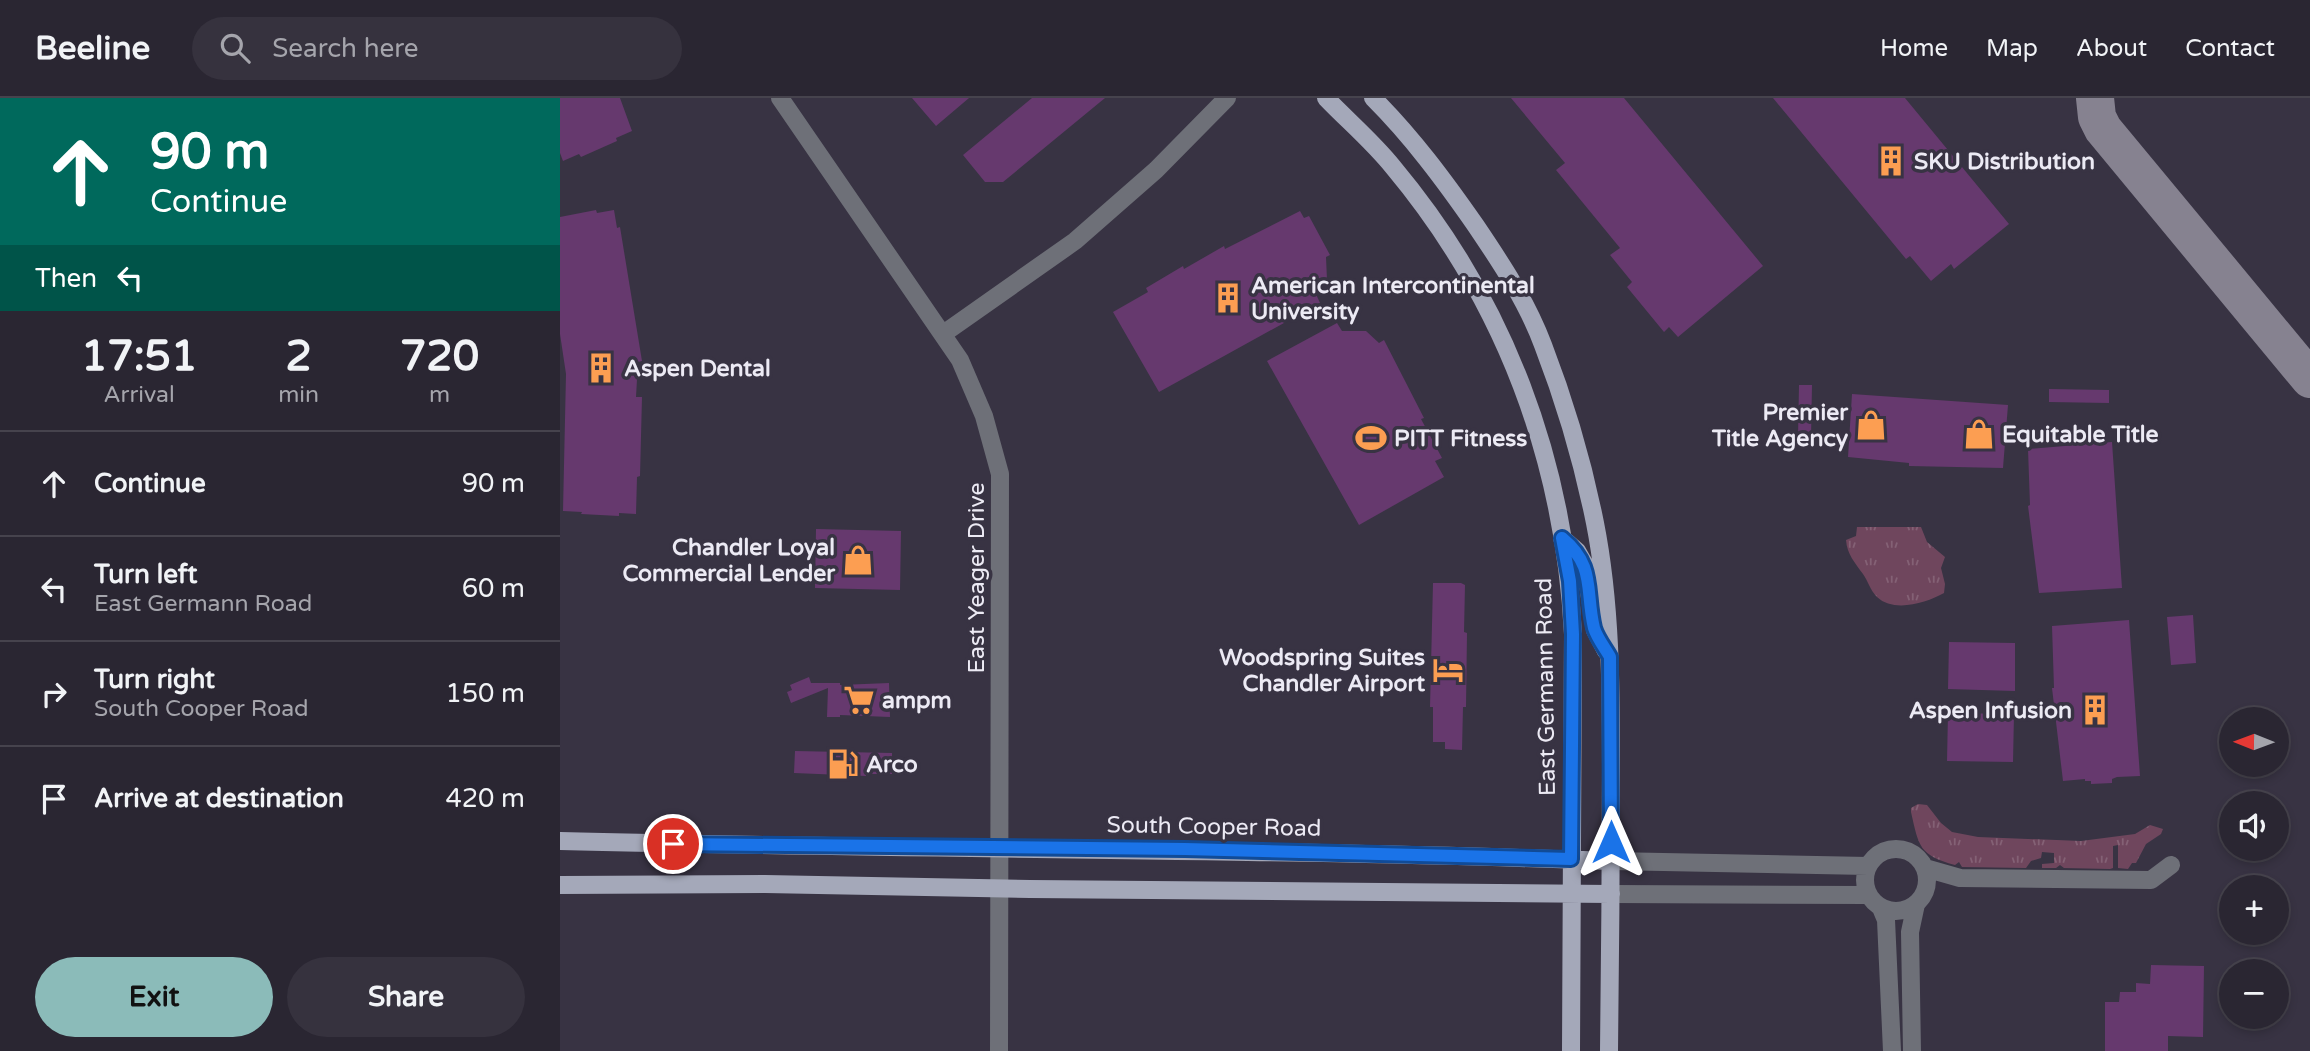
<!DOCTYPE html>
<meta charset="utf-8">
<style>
body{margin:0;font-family:"Varela Round",sans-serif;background:#36323e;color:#f1f3f6;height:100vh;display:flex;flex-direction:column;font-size:26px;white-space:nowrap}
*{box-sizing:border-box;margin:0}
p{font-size:23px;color:#a5a5ac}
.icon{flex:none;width:38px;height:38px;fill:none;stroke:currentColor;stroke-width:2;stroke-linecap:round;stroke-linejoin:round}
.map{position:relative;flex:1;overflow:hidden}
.panel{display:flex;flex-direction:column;background:#2a2632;width:560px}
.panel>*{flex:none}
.hud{background:#00695c;color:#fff;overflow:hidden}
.needle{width:46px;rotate:271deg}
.fabs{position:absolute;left:1659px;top:609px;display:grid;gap:14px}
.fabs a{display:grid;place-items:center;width:70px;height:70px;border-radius:50%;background:#2a2632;box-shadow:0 4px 10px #0003,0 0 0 2px #46434d;font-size:35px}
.pin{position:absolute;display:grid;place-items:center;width:60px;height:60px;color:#fff;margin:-30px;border:4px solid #fff;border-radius:50%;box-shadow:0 2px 7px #0007}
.me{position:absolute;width:77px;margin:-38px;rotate:0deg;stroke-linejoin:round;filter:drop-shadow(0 0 5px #0008)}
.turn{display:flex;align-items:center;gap:24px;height:147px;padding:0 35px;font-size:32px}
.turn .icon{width:91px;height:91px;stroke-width:2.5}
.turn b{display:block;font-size:49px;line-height:60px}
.then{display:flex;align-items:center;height:66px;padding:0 35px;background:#0003;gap:14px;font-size:26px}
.eta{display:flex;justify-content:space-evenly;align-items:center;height:119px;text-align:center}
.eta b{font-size:42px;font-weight:800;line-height:49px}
.cta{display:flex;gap:14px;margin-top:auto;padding:14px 35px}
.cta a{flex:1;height:80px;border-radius:42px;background:#8bbbb9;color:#111;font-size:28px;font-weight:800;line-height:80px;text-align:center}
.cta a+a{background:#36323e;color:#f1f3f6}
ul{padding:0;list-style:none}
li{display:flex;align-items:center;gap:21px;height:105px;padding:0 35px;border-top:2px solid #46434d}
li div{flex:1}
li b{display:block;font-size:26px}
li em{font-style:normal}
header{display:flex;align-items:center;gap:42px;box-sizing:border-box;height:98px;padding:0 35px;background:#2a2632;border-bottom:2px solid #46434d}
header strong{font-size:33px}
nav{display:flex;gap:38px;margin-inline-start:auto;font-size:24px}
.search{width:490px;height:63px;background:#36323e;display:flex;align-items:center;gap:18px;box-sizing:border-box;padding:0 24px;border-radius:38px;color:#a5a5ac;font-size:26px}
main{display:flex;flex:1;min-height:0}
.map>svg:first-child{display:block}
.grass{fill:url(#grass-tufts)}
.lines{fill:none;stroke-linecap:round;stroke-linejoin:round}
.taxiway{stroke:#868290;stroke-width:38}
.building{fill:#66396e}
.minor{stroke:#6e7078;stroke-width:18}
.major{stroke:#a4a8b9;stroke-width:18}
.route-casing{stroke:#114b97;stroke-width:18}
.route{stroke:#1a73e8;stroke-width:12}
.labels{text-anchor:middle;stroke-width:7;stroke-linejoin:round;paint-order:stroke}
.poi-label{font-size:23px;font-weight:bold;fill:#eceaf4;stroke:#383343;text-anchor:start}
.street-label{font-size:23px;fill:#eceaf4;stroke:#383343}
</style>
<header>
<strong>Beeline</strong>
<div class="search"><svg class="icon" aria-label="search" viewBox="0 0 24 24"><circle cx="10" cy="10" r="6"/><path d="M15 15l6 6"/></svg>Search here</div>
<nav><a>Home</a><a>Map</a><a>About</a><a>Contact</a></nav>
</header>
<main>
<section class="panel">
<div class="hud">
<div class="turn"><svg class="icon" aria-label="ahead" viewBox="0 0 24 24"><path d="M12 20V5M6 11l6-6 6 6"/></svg><div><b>90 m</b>Continue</div></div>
<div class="then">Then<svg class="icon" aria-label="left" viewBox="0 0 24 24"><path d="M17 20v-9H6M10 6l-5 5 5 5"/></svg></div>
</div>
<div class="eta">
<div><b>17:51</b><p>Arrival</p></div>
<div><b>2</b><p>min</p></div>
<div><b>720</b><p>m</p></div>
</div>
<ul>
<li><svg class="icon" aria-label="ahead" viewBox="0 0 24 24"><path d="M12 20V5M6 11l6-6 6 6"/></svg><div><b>Continue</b></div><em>90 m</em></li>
<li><svg class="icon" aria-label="left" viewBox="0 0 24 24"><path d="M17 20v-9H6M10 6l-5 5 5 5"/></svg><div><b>Turn left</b><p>East Germann Road</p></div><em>60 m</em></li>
<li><svg class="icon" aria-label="right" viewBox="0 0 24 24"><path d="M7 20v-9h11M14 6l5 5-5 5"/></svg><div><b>Turn right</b><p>South Cooper Road</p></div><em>150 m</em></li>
<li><svg class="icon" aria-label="arrive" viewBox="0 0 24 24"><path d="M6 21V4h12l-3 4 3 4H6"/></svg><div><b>Arrive at destination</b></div><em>420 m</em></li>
</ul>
<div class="cta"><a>Exit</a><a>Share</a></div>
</section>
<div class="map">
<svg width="1750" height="953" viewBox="0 0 1750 953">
<defs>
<pattern id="grass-tufts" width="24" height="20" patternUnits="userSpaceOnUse" patternTransform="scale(1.75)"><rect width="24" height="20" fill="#6f465d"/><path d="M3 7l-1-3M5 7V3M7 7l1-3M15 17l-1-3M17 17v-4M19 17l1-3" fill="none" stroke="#846175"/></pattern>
</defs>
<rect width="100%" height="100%" fill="#383343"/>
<path class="grass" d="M1297,429H1361L1367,444L1385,459L1381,470L1385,486L1384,495C1366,505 1334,515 1317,499C1310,492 1308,483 1303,476C1295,465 1287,456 1286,442L1296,438Z
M1358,706L1367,707L1381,725L1392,734L1418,739L1521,743L1575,736L1590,727L1603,731L1601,736L1586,746L1576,765H1572L1568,771L1558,770V747L1553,748V770L1550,771L1504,770L1500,767L1496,770H1482V766L1494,765V755L1482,754L1481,760L1471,763L1466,770L1402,769L1399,764L1395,767C1359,757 1359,749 1351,714V710Z"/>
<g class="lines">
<path class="taxiway" d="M1535,0L1537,19L1543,31L1750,281"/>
</g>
<path class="building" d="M0,0H60L72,33L56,40L57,43L21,59L19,56L3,63L0,55Z
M352,0H409L376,28Z
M472,0H545L443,84H425L403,57Z
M951,0H1064L1203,168L1118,239L1109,229L1104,234L1067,189L1072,184L1050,157L1060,150L996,72L1005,65Z
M1213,0H1345L1449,126L1394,171L1391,166L1371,183L1350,158L1346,161Z
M36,112L37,115L54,112L57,130L60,129L82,263L78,264L76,299H82L80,378L77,379L76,416L59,415V418L21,416L22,414L3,413L6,276L0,236V119Z
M740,113L744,120L749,118L770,157L766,159L767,182L756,196L760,205L599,294L553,214L588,194L586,190L623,168L624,171L664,148L665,151Z
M777,225L782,233H806L819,245L824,242L864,320L861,321L882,360L875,363L884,379L799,427L707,263Z
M1239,287H1252L1251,340H1238Z
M1489,291L1549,292V305L1489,304Z
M1292,296L1448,307L1443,370L1349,368V365L1288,359Z
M1552,344L1562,490L1479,495L1468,408L1470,407L1468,351Z
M256,431L341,433L340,492L255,490Z
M873,485H901L905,487L904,534L907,535L906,609H903L902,652L885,651V644H873V609H870Z
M1633,517L1636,565L1611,567L1607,519Z
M1569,522L1580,678L1557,679L1552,681V685L1531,686V683H1525V681L1503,683L1492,590H1494L1492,528Z
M1389,544L1455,545V593L1388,591Z
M249,579L251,585H280V587L329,585L330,619L280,617V619H267L268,590L231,605L227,594L232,592L230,587Z
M1388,615L1454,616L1453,664L1387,663Z
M235,653L332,655V676H306V678L234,675Z
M1591,867L1644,868L1643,939L1608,938V953H1545V904H1559L1560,894H1576V885L1590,886Z"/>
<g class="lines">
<path class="minor" d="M220,0L400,262L424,318L440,376L439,953
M383,236L515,143L596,72L667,0
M1305 782a31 31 0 1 1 62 0a31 31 0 1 1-62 0Z
M1051,763L1308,768
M1365,770L1400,780L1591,782L1611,767
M1051,796L1308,797
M1321,810L1326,822L1332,953
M1352,953L1350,834L1356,806"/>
<path class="major" d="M766,0C788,23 813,44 833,69C945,203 1004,362 1013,536L1011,953
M813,0C852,39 884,82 916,128C941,165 967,204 983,247C1005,304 1023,365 1035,425C1051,506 1051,590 1051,673C1051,766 1050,860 1049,953
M1002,440L1017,453L1025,467L1035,532L1046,553
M0,743C350,752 701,750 1051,763
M0,787L205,786L470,791L1051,796"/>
</g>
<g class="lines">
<g class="route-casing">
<path id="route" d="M113,746L625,751L1011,761L1013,536L1010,483L1002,440C1036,468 1025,492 1034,530C1037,540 1045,550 1050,559L1051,744"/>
</g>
<use href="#route" class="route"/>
</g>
<defs>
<g id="building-bare" transform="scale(2.415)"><path d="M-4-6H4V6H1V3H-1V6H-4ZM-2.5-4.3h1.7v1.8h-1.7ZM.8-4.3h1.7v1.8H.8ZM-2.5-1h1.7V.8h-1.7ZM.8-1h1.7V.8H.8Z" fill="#fc9e52" stroke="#383343" stroke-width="2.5" paint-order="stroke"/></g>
<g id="shop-bare" transform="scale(2.415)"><path d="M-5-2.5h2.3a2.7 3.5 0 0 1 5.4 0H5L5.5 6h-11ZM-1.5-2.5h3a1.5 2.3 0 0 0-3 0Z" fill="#fc9e52" stroke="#383343" stroke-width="2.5" paint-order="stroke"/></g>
<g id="stadium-bare" transform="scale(2.415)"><path d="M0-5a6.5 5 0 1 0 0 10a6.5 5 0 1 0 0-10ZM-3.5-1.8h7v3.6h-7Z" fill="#fc9e52" stroke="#383343" stroke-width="2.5" paint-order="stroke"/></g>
<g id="hotel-bare" transform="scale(2.415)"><path d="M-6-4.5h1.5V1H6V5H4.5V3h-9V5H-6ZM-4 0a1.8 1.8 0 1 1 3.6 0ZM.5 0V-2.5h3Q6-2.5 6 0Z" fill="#fc9e52" stroke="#383343" stroke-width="2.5" paint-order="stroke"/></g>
<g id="supermarket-bare" transform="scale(2.415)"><path d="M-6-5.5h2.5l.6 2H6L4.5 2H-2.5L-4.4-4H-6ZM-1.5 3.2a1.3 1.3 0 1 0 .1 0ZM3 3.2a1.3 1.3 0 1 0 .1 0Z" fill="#fc9e52" stroke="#383343" stroke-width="2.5" paint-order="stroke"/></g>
<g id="fuel-bare" transform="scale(2.415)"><path d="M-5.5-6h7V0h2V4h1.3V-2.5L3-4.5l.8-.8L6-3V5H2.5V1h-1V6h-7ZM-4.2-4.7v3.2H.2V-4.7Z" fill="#fc9e52" stroke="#383343" stroke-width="2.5" paint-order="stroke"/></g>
</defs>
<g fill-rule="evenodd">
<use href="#building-bare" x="1331" y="63"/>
<use href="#building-bare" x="668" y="200"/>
<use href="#building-bare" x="41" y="270"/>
<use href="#shop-bare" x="1311" y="327"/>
<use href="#shop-bare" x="1419" y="336"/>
<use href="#stadium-bare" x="811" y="340"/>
<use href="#shop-bare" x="298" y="462"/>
<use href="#hotel-bare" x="888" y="572"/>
<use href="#supermarket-bare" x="299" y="602"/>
<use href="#building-bare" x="1535" y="612"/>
<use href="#fuel-bare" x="283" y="666"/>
</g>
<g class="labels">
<g class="poi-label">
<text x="1354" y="71">SKU Distribution</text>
<text x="691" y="195">American Intercontinental<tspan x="691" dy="26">University</tspan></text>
<text x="64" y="278">Aspen Dental</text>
<text x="1288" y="322" text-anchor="end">Premier<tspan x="1288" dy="26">Title Agency</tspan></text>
<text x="1442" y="344">Equitable Title</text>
<text x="834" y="348">PITT Fitness</text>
<text x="275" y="457" text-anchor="end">Chandler Loyal<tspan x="275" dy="26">Commercial Lender</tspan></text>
<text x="865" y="567" text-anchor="end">Woodspring Suites<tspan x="865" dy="26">Chandler Airport</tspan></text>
<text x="322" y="610">ampm</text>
<text x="1512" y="620" text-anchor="end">Aspen Infusion</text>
<text x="306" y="674">Arco</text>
</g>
<g class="street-label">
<text transform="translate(416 480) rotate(-90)" y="8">East Yeager Drive</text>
<text transform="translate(985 589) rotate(-91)" y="8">East Germann Road</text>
<text transform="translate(654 728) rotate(1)" y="8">South Cooper Road</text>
</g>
</g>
</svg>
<div class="fabs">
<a><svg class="needle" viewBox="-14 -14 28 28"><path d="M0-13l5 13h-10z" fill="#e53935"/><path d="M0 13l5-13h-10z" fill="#a5a5ac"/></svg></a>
<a><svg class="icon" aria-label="sound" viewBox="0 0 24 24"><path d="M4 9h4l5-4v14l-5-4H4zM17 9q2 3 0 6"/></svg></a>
<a>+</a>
<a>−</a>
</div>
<div class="pin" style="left:113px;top:746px;background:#d93025"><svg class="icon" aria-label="arrive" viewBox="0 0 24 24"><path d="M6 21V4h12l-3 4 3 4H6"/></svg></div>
<svg class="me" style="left:1051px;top:744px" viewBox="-20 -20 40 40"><path d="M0-17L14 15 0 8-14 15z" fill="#1a73e8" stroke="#fff" stroke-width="4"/></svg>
</div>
</main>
